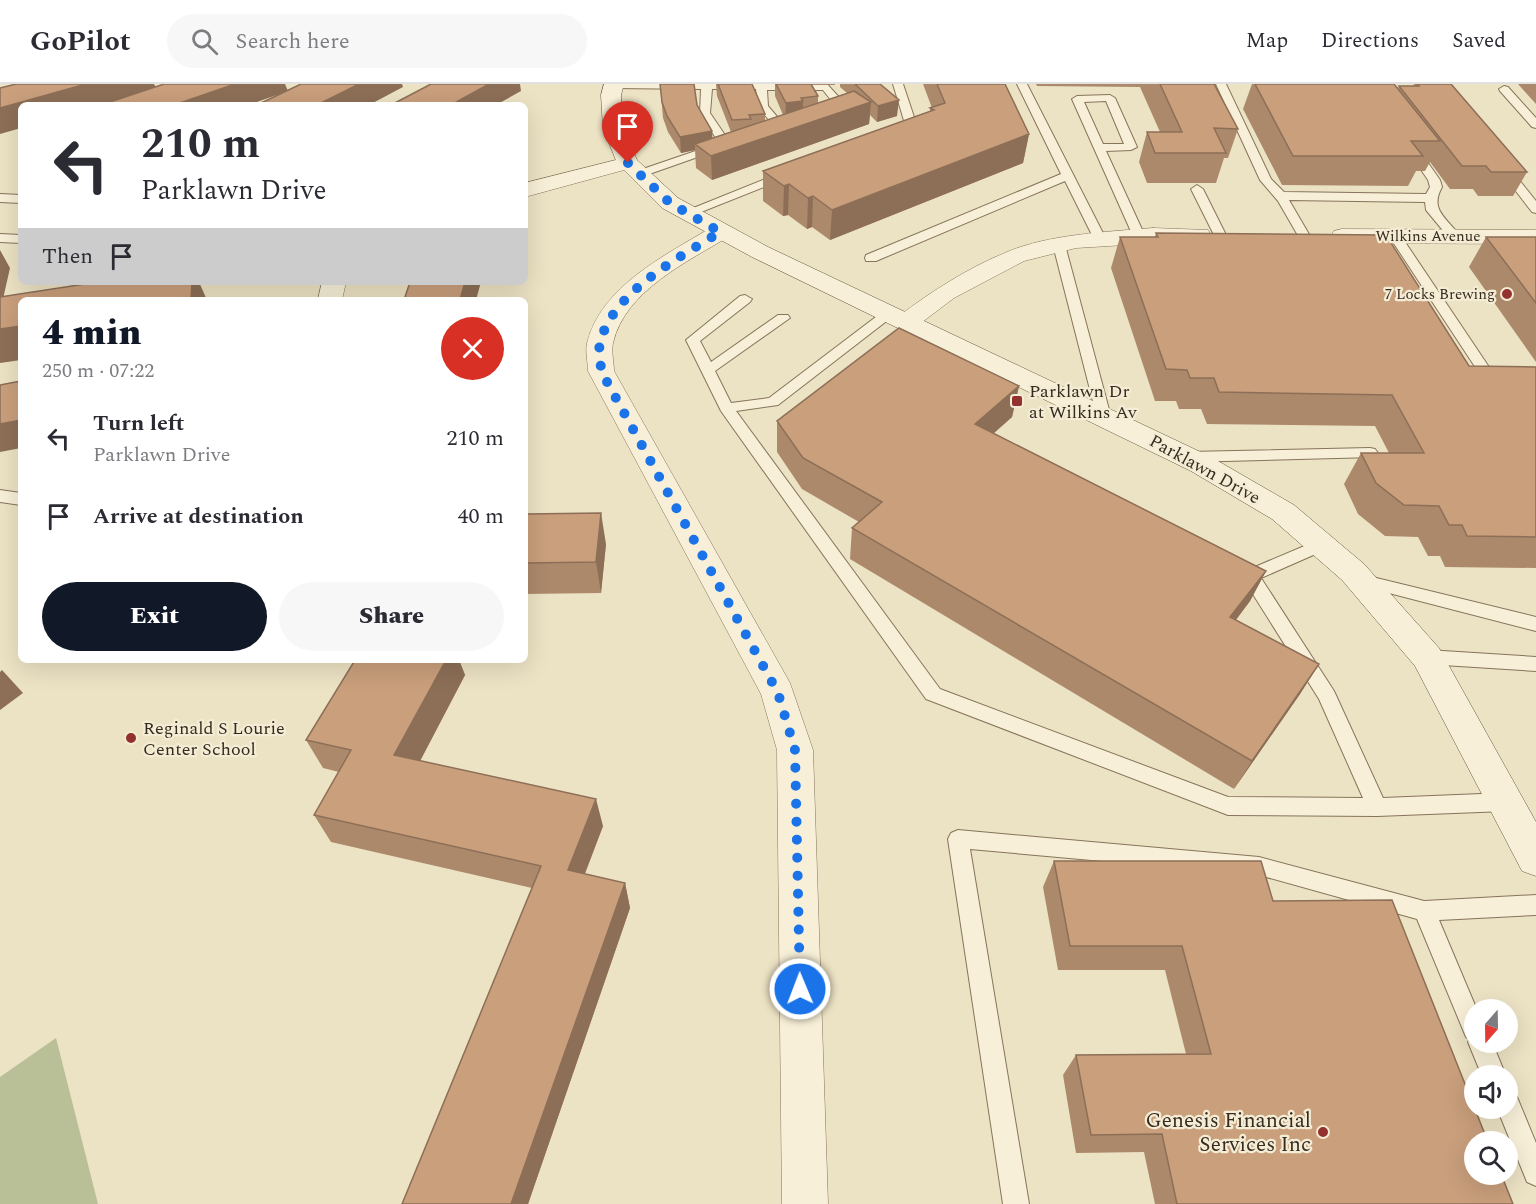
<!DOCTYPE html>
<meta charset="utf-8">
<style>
body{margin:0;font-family:Spectral,serif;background:#f7f7f7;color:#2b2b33;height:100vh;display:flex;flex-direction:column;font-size:22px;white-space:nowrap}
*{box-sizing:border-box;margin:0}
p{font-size:20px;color:#7c7c81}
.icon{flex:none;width:33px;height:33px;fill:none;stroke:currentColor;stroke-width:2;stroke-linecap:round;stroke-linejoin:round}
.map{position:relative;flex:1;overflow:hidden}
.sheet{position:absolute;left:18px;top:213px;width:510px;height:366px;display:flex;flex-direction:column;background:#fff;border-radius:9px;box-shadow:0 6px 24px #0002}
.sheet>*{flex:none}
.hud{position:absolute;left:18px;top:18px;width:510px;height:183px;border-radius:9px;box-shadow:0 6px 24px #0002;background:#fff;color:#2b2b33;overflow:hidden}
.needle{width:39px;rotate:200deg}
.tools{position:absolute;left:1464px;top:915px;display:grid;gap:12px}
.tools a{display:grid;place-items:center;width:54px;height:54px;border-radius:50%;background:#fff;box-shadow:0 6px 24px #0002;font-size:30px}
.pin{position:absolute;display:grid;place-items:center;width:51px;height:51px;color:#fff;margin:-62px -26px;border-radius:50% 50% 50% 0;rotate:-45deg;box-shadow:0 0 6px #0007}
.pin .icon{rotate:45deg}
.me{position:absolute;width:66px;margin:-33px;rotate:359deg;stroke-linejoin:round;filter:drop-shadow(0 0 4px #0008)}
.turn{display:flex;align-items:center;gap:21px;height:126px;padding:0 24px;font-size:27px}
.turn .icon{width:78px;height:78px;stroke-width:2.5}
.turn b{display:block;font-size:42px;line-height:51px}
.then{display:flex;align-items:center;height:57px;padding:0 24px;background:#0003;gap:12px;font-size:22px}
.round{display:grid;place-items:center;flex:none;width:63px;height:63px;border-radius:32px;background:#f7f7f7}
.head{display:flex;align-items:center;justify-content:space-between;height:102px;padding:0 24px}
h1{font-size:36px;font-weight:800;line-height:45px;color:#111827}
.action{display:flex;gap:12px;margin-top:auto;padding:12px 24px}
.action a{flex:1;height:69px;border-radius:36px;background:#111827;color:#fff;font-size:24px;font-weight:800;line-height:69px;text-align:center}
.action a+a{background:#f7f7f7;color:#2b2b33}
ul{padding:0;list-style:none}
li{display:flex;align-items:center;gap:18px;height:78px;padding:0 24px}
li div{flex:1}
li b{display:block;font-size:22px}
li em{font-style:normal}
header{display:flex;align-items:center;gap:36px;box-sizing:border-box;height:84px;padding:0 30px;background:#fff;border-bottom:2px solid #e1e1e2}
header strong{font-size:28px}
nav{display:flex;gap:33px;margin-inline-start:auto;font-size:21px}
.search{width:420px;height:54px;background:#f7f7f7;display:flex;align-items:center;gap:15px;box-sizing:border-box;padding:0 21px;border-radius:33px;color:#7c7c81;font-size:22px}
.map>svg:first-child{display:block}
.cemetery{fill:#b9bf97}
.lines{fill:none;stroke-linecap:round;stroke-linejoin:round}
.service-casing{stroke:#86745b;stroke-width:2}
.minor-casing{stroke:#86745b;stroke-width:1}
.tertiary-casing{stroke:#86745b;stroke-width:1}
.secondary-casing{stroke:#68553f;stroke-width:1}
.service{fill:#f7efd7;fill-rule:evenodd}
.minor{fill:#f7efd7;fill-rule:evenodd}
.tertiary{fill:#f7efd7;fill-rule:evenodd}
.secondary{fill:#f7efd7;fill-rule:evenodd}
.wall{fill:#ad896b;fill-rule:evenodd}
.shaded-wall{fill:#8d6f57}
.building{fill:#c99f7c;stroke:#8d6f57;stroke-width:1.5}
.route{stroke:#1a73e8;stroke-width:10;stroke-dasharray:0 18}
.poi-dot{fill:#93312e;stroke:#f4ecd4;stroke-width:2}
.labels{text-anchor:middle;stroke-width:4.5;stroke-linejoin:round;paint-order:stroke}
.far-street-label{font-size:15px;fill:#372b1f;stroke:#f4ecd4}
.far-poi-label{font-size:15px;fill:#372b1f;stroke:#f4ecd4;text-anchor:end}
.poi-label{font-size:18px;fill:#372b1f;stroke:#f4ecd4;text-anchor:start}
.street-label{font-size:18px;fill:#372b1f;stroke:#f4ecd4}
.near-poi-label{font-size:21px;fill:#372b1f;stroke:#f4ecd4;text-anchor:end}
</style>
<header>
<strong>GoPilot</strong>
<div class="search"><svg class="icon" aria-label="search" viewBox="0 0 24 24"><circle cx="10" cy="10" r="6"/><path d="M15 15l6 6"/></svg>Search here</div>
<nav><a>Map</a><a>Directions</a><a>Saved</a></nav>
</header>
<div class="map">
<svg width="1536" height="1120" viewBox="0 0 1536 1120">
<rect width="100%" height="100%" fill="#ece2c4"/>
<path class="cemetery" d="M56,954L98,1120H0V993Z"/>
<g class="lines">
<g class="service-casing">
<path id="service" d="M609,0H827L846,21L827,28L822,25L834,20L823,6H767L768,22L785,42L779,45L775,44L758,22L756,5H712L710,29L731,60L729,62L638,94L632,90L634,88L719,59L700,29L701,5L614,4L610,3Z
M893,0H903L917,42L894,51L888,48L905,40Z
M1017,0H1027L1106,155L1104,158L1100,159L1094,155L1065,97L876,177H866L865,174L866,171L1061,90Z
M1216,0H1226L1271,95L1284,108L1426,110L1430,103L1428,96L1407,65L1413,62L1417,63L1440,96L1442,103C1429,126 1447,134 1460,152L1458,155H1450L1426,126L1425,118L1289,116L1310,152L1308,155H1300L1278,117L1260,96Z
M1504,2L1508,3L1536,34V44L1532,43L1500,7L1499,5Z
M1110,11L1115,14L1137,63L1131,66L1106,67L1145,152L1139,156L1133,152L1072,15L1077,12ZM1106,17L1124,60H1103L1084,18Z
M1504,81L1508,82L1536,117V129L1532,128L1498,84Z
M785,87L791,91L789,93L691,132H683L681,129Z
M1197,101L1203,105L1226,151L1224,154H1216L1214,151L1191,105Z
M0,110L21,111V119L0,118Z
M1395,148L1399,149L1495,292L1497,295L1495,298H1485L1389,152Z
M0,150L21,151V159L0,158Z
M1059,157L1065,161L1111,333L1104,338L1097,333L1053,161Z
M745,211L752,215L750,218L700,257L711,278L778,231H788L790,234L715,287L731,319L769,314L885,226H895L897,229L778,321L736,327L940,605L1228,713L1363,714L1319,615L1244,496L1235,489L1238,485L1244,483L1250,485L1321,455L1327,457L1329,461L1327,465L1261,494L1334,607L1383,714L1506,709L1513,712L1516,718L1513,724L1506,727L1377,732L1228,731L926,615L721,327L686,256L740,212Z
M1370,364L1375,365L1378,369L1375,373L1187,378L1179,373L1187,368Z
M0,406L21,409V421L0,418Z
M1360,490L1536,533V547L1354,500L1351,496L1354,492Z
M1427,566L1536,573V587L1427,580L1421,578L1418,573L1421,568Z
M958,746L1259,773L1424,817L1536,811V831L1439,836L1477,926H1474V958H1492L1506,992H1482L1468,958L1470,955L1466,953L1417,835L1259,791L970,765L1029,1120H1003L948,755L951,749Z
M1508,1010L1517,1013L1536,1059V1102L1527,1098L1497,1024H1508Z"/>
</g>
<g class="minor-casing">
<path id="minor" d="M628,73L635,75L639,79L635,83L525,113V99Z
M720,141L728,143L731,148L728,153C687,178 625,207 613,259C611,268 614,278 614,287L790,599L813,666L828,1120H782L777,666L761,610L588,287C588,278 585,268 587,259C601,202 666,171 712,143Z
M322,198H346L342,216H318Z"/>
</g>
<g class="tertiary-casing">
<path id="tertiary" d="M1153,144L1208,146L1211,151L1208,156L1076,164L1024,177L954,214L917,242L908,245L899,242L895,237L899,232C932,207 968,184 1007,168C1050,150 1107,148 1153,144Z
M1342,145L1536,146V160L1342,159L1334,157L1331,152L1334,147Z"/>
</g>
<g class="secondary-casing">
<path id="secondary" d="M604,0H624L621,11L623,44L637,76L678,114L768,163L1211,373L1294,421L1364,480L1439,564L1536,738V792L1522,787L1415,582L1342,496L1272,435L1191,387L752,173L662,124L617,79L603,44L601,11Z"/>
</g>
<use href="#service" class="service"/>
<use href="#minor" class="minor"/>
<use href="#tertiary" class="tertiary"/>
<use href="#secondary" class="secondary"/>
</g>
<path class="wall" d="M660,0L697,21L712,47V55L731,48L717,12L716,0H835V1H812L818,12V19L847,9L840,3V0H880L897,32L877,38L870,31L869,40L712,96L696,84L695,66L681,69L668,48L663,34ZM752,0H775V12L783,31L765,37V30Z
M923,0H1005L1029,50L1023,79L830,156L812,143L807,145L788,131L783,132L763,117V87L930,27V24H932Z
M1036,0H1214L1238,45L1228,74H1224L1216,99H1147L1139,78L1147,48H1160L1140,3L1037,2Z
M1252,0H1394L1398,4L1399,2H1413L1414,0H1451L1527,88L1513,112H1478L1473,105H1450L1430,78L1425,87H1416L1408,102L1282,101L1243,25Z
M1518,0H1536V20Z
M1156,149L1469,282L1536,283V484L1445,483L1440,472H1428L1418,453L1385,452L1358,430L1344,400L1361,369H1389L1375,342L1207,340L1201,325H1179L1176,317H1155L1111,184L1120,153H1155Z
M1486,153H1536V278L1469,183Z
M1019,302L1012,333L994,349L1266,487L1250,517L1236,536L1319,580L1300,610L1234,705L850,475L852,444L859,438L802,405L777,368V337Z
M525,430L606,460L601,509L525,510Z
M355,576H459L465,591L420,677L603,742L585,790L625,799L630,824L528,1120H402L532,804L331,758L314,731L339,688L323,684L306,656Z
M1054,777L1273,817L1513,1120H1155L1144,1068L1076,1069L1063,991L1076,971L1186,970L1165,886H1058L1043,803Z"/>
<path class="shaded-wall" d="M86,0H154L157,5L102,21H21V44L0,50V24Z
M235,0H285L288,7L248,21H174Z
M359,0H402L403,3L369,21H317Z
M489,0H520L521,7L496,21H451Z
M899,16L897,32L877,38L878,22Z
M803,17V33L785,35L786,19Z
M871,18L869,40L712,96L711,72Z
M712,47L713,63L695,60V66L681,69L680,53Z
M1029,50L1023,79L830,156L832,126Z
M789,100L788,131L783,132L784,102Z
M813,112L812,143L807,145L808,114Z
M0,166L10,184L3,215H0Z
M192,198H199L207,216H190Z
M465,198H481L476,216H460Z
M21,242V276L0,279V245Z
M1019,302L1012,333L969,371L975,340Z
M21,336V364L0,368V340Z
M601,429L606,460L601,509L596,478Z
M1266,487L1250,517L1215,563L1230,533Z
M446,576H459L465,591L408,700L394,671Z
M1319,580L1300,610L1234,705L1252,677Z
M2,586L23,609L0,626V588Z
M596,715L603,742L576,812L568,786Z
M625,799L630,824L528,1120H511Z"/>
<path class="building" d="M16,0H86L0,24V4Z
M164,0H235L174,21H101Z
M301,0H359L317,21H257Z
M431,0H489L451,21H391Z
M660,0H694L697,21L712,47L680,53L667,32L662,18Z
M718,0H752L765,30L749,31L751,35L732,36Z
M776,0H811L818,12L801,14L803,17L786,19Z
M855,0H880L899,16L878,22Z
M937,0H1005L1029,50L832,126L813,112L808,114L789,100L784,102L763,87L934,26L930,24L945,19Z
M1160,0H1214L1238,45L1214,44L1226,69H1155L1147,48H1182Z
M1255,0H1394L1440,57H1411L1423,72H1293Z
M1417,0H1451L1527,88H1491L1486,82H1462L1399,2H1419Z
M854,7L871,18L711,72L695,60Z
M1156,149L1386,151L1469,282L1536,283V453L1467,452L1462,441H1449L1439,422L1404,421L1376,399L1361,369H1424L1392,311L1219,308L1214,294H1190L1187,286L1166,285L1120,153H1158Z
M1486,153H1536V219Z
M98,198H192L191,216H21V242L0,245V213Z
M410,198H465L460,216H404Z
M899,244L1019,302L975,340L1266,487L1230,533L1319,580L1252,677L852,444L882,418L803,374L777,337Z
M21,297V336L0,340V301Z
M601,429L596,478L525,479V430Z
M355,576H446L394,671L596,715L568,786L625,799L511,1120H402L541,782L314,731L351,666L306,656Z
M1054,777H1261L1273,817L1392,816L1488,1058H1474V1090H1501L1513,1120H1177L1162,1050L1091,1051L1076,971L1211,970L1182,862H1070Z"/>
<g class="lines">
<path class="route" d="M628,79L670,119L720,148C679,174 612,208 600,259C598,267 601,278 601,287L778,609L795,666L800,905"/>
</g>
<g class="poi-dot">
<circle cx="1507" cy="210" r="6"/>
<rect x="1011" y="311" width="12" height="12" rx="3"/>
<circle cx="131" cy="654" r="6"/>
<circle cx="1323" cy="1048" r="6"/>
</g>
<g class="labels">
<g class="far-street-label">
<text x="1428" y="157">Wilkins Avenue</text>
</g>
<g class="far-poi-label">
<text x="1495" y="215">7 Locks Brewing</text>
</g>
<g class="poi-label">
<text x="1029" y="313">Parklawn Dr<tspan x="1029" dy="21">at Wilkins Av</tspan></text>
<text x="143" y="650">Reginald S Lourie<tspan x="143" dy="21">Center School</tspan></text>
</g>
<g class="street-label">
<text transform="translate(1205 385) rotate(29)" y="6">Parklawn Drive</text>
</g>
<g class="near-poi-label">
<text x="1311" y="1043">Genesis Financial<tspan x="1311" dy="24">Services Inc</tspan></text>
</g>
</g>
</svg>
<div class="tools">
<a><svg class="needle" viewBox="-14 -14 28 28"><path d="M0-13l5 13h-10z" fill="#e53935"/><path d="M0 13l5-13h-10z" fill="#7c7c81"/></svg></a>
<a><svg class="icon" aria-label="sound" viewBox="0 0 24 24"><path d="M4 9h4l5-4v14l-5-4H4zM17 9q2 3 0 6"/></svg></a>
<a><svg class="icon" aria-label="search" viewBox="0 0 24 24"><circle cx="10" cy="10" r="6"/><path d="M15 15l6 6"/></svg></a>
</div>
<div class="pin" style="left:628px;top:79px;background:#d93025"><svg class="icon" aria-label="arrive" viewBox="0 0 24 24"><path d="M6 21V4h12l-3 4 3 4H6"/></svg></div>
<svg class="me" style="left:800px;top:905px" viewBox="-20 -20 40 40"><circle r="17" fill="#1a73e8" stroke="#fff" stroke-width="3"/><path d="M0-11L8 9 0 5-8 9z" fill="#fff"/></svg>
<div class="hud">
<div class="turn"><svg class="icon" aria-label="left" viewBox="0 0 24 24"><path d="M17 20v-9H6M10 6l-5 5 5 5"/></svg><div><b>210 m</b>Parklawn Drive</div></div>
<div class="then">Then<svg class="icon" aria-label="arrive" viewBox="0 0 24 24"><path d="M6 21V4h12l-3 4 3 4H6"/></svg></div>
</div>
<section class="sheet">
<div class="head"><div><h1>4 min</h1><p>250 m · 07:22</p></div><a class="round" style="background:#d93025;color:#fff"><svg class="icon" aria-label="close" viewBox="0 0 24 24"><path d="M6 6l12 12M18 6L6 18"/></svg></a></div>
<ul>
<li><svg class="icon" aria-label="left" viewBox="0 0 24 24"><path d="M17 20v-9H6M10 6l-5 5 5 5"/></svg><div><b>Turn left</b><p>Parklawn Drive</p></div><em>210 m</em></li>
<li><svg class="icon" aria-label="arrive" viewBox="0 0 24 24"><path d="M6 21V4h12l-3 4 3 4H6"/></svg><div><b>Arrive at destination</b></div><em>40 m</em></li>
</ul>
<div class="action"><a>Exit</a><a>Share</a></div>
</section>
</div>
